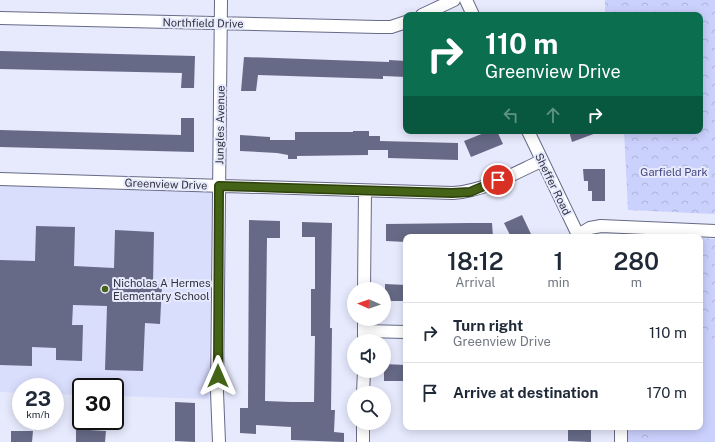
<!DOCTYPE html>
<style>
body{margin:0;font-family:"Public Sans",sans-serif;background:#f2f2f3;color:#1f2937;height:100vh;display:flex;flex-direction:column;font-size:15px;white-space:nowrap}
*{box-sizing:border-box;margin:0}
p{font-size:13px;color:#747a83}
.icon{flex:none;width:22px;height:22px;fill:none;stroke:currentColor;stroke-width:2;stroke-linecap:round;stroke-linejoin:round}
.map{position:relative;flex:1;overflow:hidden}
.details{position:absolute;left:403px;top:234px;width:300px;height:196px;display:flex;flex-direction:column;background:#fff;border-radius:8px;box-shadow:0 2px 10px #0003}
.details>*{flex:none}
.guide{position:absolute;left:403px;top:12px;width:300px;height:122px;border-radius:8px;box-shadow:0 2px 10px #0003;background:#0b6e4f;color:#fff;overflow:hidden}
.needle{width:26px;rotate:272deg}
.tools{position:absolute;left:347px;top:282px;display:grid;gap:8px}
.tools a{display:grid;place-items:center;width:44px;height:44px;border-radius:50%;background:#fff;box-shadow:0 2px 10px #0003;font-size:20px}
.speed{position:absolute;left:12px;top:378px;display:flex;gap:8px;font-size:20px;font-weight:700;text-align:center}
.speed>*{display:grid;place-content:center;width:52px;height:52px;border-radius:50%;background:#fff;box-shadow:0 2px 10px #0003;line-height:1}
.speed small{font-size:10px;font-weight:400}
.speed .limit{border:2px solid #111;border-radius:6px;background:#fff;color:#111}
.pin{position:absolute;display:grid;place-items:center;width:34px;height:34px;color:#fff;margin:-17px;border:2px solid #fff;border-radius:50%;box-shadow:0 1px 4px #0007}
.me{position:absolute;width:44px;margin:-22px;rotate:0deg;stroke-linejoin:round;filter:drop-shadow(0 0 3px #0008)}
.turn{display:flex;align-items:center;gap:14px;height:84px;padding:0 16px;font-size:18px}
.turn .icon{width:52px;height:52px;stroke-width:2.5}
.turn b{display:block;font-size:28px;line-height:34px}
.lanes{display:flex;align-items:center;height:38px;padding:0 16px;background:#0003;justify-content:center;gap:20px;direction:ltr}
.lanes .off{opacity:.35}
.eta{display:flex;justify-content:space-evenly;align-items:center;height:68px;text-align:center}
.eta b{font-size:24px;font-weight:600;line-height:28px}
ul{padding:0;list-style:none}
li{display:flex;align-items:center;gap:12px;height:60px;padding:0 16px;border-top:1px solid #e0e1e3}
li div{flex:1}
li b{display:block;font-size:15px}
li em{font-style:normal}
.map>svg:first-child{display:block}
.built{fill:#dadefd}
.park{fill:url(#park-crowns)}
.garden{fill:#cbd1fd}
.building{fill:#676a86}
.lines{fill:none;stroke-linecap:round;stroke-linejoin:round}
.minor-casing{stroke:#676a86;stroke-width:14}
.minor{stroke:#fff;stroke-width:12}
.route-casing{stroke:#2d400e;stroke-width:10}
.route{stroke:#456316;stroke-width:7}
.poi-dot{fill:#456316;stroke:#e7eafd;stroke-width:1.5}
.labels{text-anchor:middle;stroke-width:4;stroke-linejoin:round;paint-order:stroke}
.street-label{font-size:11px;fill:#31323e;stroke:#e7eafd}
.park-label{font-size:11px;fill:#41447f;stroke:#e7eafd}
.poi-label{font-size:11px;fill:#31323e;stroke:#e7eafd;text-anchor:start}
</style>
<div class="map">
<svg width="715" height="442" viewBox="0 0 715 442">
<defs>
<pattern id="park-crowns" width="20" height="18" patternUnits="userSpaceOnUse"><rect width="20" height="18" fill="#cbd1fd"/><path d="M2 6a3 3 0 1 1 6 0M12 15a3 3 0 1 1 6 0" fill="none" stroke="#afb4da"/></pattern>
</defs>
<rect width="100%" height="100%" fill="#e7eafd"/>
<path class="built" d="M0,182L212,191L209,399L115,396V387H81V395L55,394V387H21V393L0,392Z"/>
<path class="park" d="M605,0H715V214L628,210L624,131H700V15H605Z
M605,234L671,237H601Z
M700,238L715,239V442H628V427H700Z"/>
<path class="garden" d="M700,339L715,340V441L651,442V427H700Z"/>
<path class="building" d="M0,51L195,56L194,88H181L182,73L0,69Z
M244,57L389,62V60L406,61V77L383,76V79L258,75L256,91H241Z
M181,118H194V152L0,147V130L181,135Z
M353,131H369V136H380V141L458,143V160L388,158V150H368V155L297,156V159H288V155L277,153L240,151V135L270,137V140H295V132H353Z
M489,131H497L503,144L471,157L464,141Z
M569,131H598L599,132L572,142Z
M583,169H605V201H592V191H588V181H584Z
M522,215L531,234L525,237H511L504,223Z
M249,220L280,221V238H267L265,401L291,402H314L315,336H311V289H315V237H302V222L332,223L330,328H332L331,410H335L334,432L344,433V442L291,440V427L256,425V434L240,433V408H248Z
M469,223H492L493,237H406V242L386,241V224Z
M36,226L75,227L74,266L114,268L115,230L154,232L153,284H162L160,324L145,323L143,371L105,370L107,306L73,305L72,325H83L82,361L56,360V348L32,347V366L0,365V260L35,261Z
M385,284L406,285V301H385Z
M384,364L406,365V381H384Z
M175,402L195,403V442L175,441Z
M76,421H89V430L106,431L105,442H76Z
M568,427H591V442L568,441Z
M11,431H33L32,442H11Z"/>
<g class="lines">
<g class="minor-casing">
<path id="minor" d="M466,0L473,15
M422,15L454,0
M0,18L378,27H391L406,22
M528,131L579,237
M0,179L453,193C484,191 513,174 541,161
M578,235L590,228L601,226L715,231
M364,289L365,191
M364,331L406,332
M364,341V319
M363,393L364,371
M219,442L217,392L221,0
M363,442V423
M621,442V427"/>
</g>
<use href="#minor" class="minor"/>
</g>
<g class="lines">
<g class="route-casing">
<path id="route" d="M218,376L219,186L452,193L470,192L498,180"/>
</g>
<use href="#route" class="route"/>
</g>
<circle class="poi-dot" cx="105" cy="289" r="4"/>
<g class="labels">
<g class="street-label">
<text transform="translate(203 23) rotate(1)" y="4">Northfield Drive</text>
<text transform="translate(220 125) rotate(-89)" y="4">Jungles Avenue</text>
<text transform="translate(166 184) rotate(2)" y="4">Greenview Drive</text>
<text transform="translate(553 184) rotate(64)" y="4">Sheffer Road</text>
</g>
<g class="park-label">
<text x="674" y="176">Garfield Park</text>
</g>
<g class="poi-label">
<text x="113" y="287">Nicholas A Hermes<tspan x="113" dy="13">Elementary School</tspan></text>
</g>
</g>
</svg>
<div class="tools">
<a><svg class="needle" viewBox="-14 -14 28 28"><path d="M0-13l5 13h-10z" fill="#e53935"/><path d="M0 13l5-13h-10z" fill="#747a83"/></svg></a>
<a><svg class="icon" aria-label="sound" viewBox="0 0 24 24"><path d="M4 9h4l5-4v14l-5-4H4zM17 9q2 3 0 6"/></svg></a>
<a><svg class="icon" aria-label="search" viewBox="0 0 24 24"><circle cx="10" cy="10" r="6"/><path d="M15 15l6 6"/></svg></a>
</div>
<div class="speed"><div>23<small>km/h</small></div><div class="limit">30</div></div>
<div class="pin" style="left:498px;top:180px;background:#d93025"><svg class="icon" aria-label="arrive" viewBox="0 0 24 24"><path d="M6 21V4h12l-3 4 3 4H6"/></svg></div>
<svg class="me" style="left:218px;top:376px" viewBox="-20 -20 40 40"><path d="M0-17L14 15 0 8-14 15z" fill="#456316" stroke="#fff" stroke-width="4"/></svg>
<div class="guide">
<div class="turn"><svg class="icon" aria-label="right" viewBox="0 0 24 24"><path d="M7 20v-9h11M14 6l5 5-5 5"/></svg><div><b>110 m</b>Greenview Drive</div></div>
<div class="lanes"><svg class="icon off" aria-label="left" viewBox="0 0 24 24"><path d="M17 20v-9H6M10 6l-5 5 5 5"/></svg><svg class="icon off" aria-label="ahead" viewBox="0 0 24 24"><path d="M12 20V5M6 11l6-6 6 6"/></svg><svg class="icon" aria-label="right" viewBox="0 0 24 24"><path d="M7 20v-9h11M14 6l5 5-5 5"/></svg></div>
</div>
<section class="details">
<div class="eta">
<div><b>18:12</b><p>Arrival</p></div>
<div><b>1</b><p>min</p></div>
<div><b>280</b><p>m</p></div>
</div>
<ul>
<li><svg class="icon" aria-label="right" viewBox="0 0 24 24"><path d="M7 20v-9h11M14 6l5 5-5 5"/></svg><div><b>Turn right</b><p>Greenview Drive</p></div><em>110 m</em></li>
<li><svg class="icon" aria-label="arrive" viewBox="0 0 24 24"><path d="M6 21V4h12l-3 4 3 4H6"/></svg><div><b>Arrive at destination</b></div><em>170 m</em></li>
</ul>
</section>
</div>
